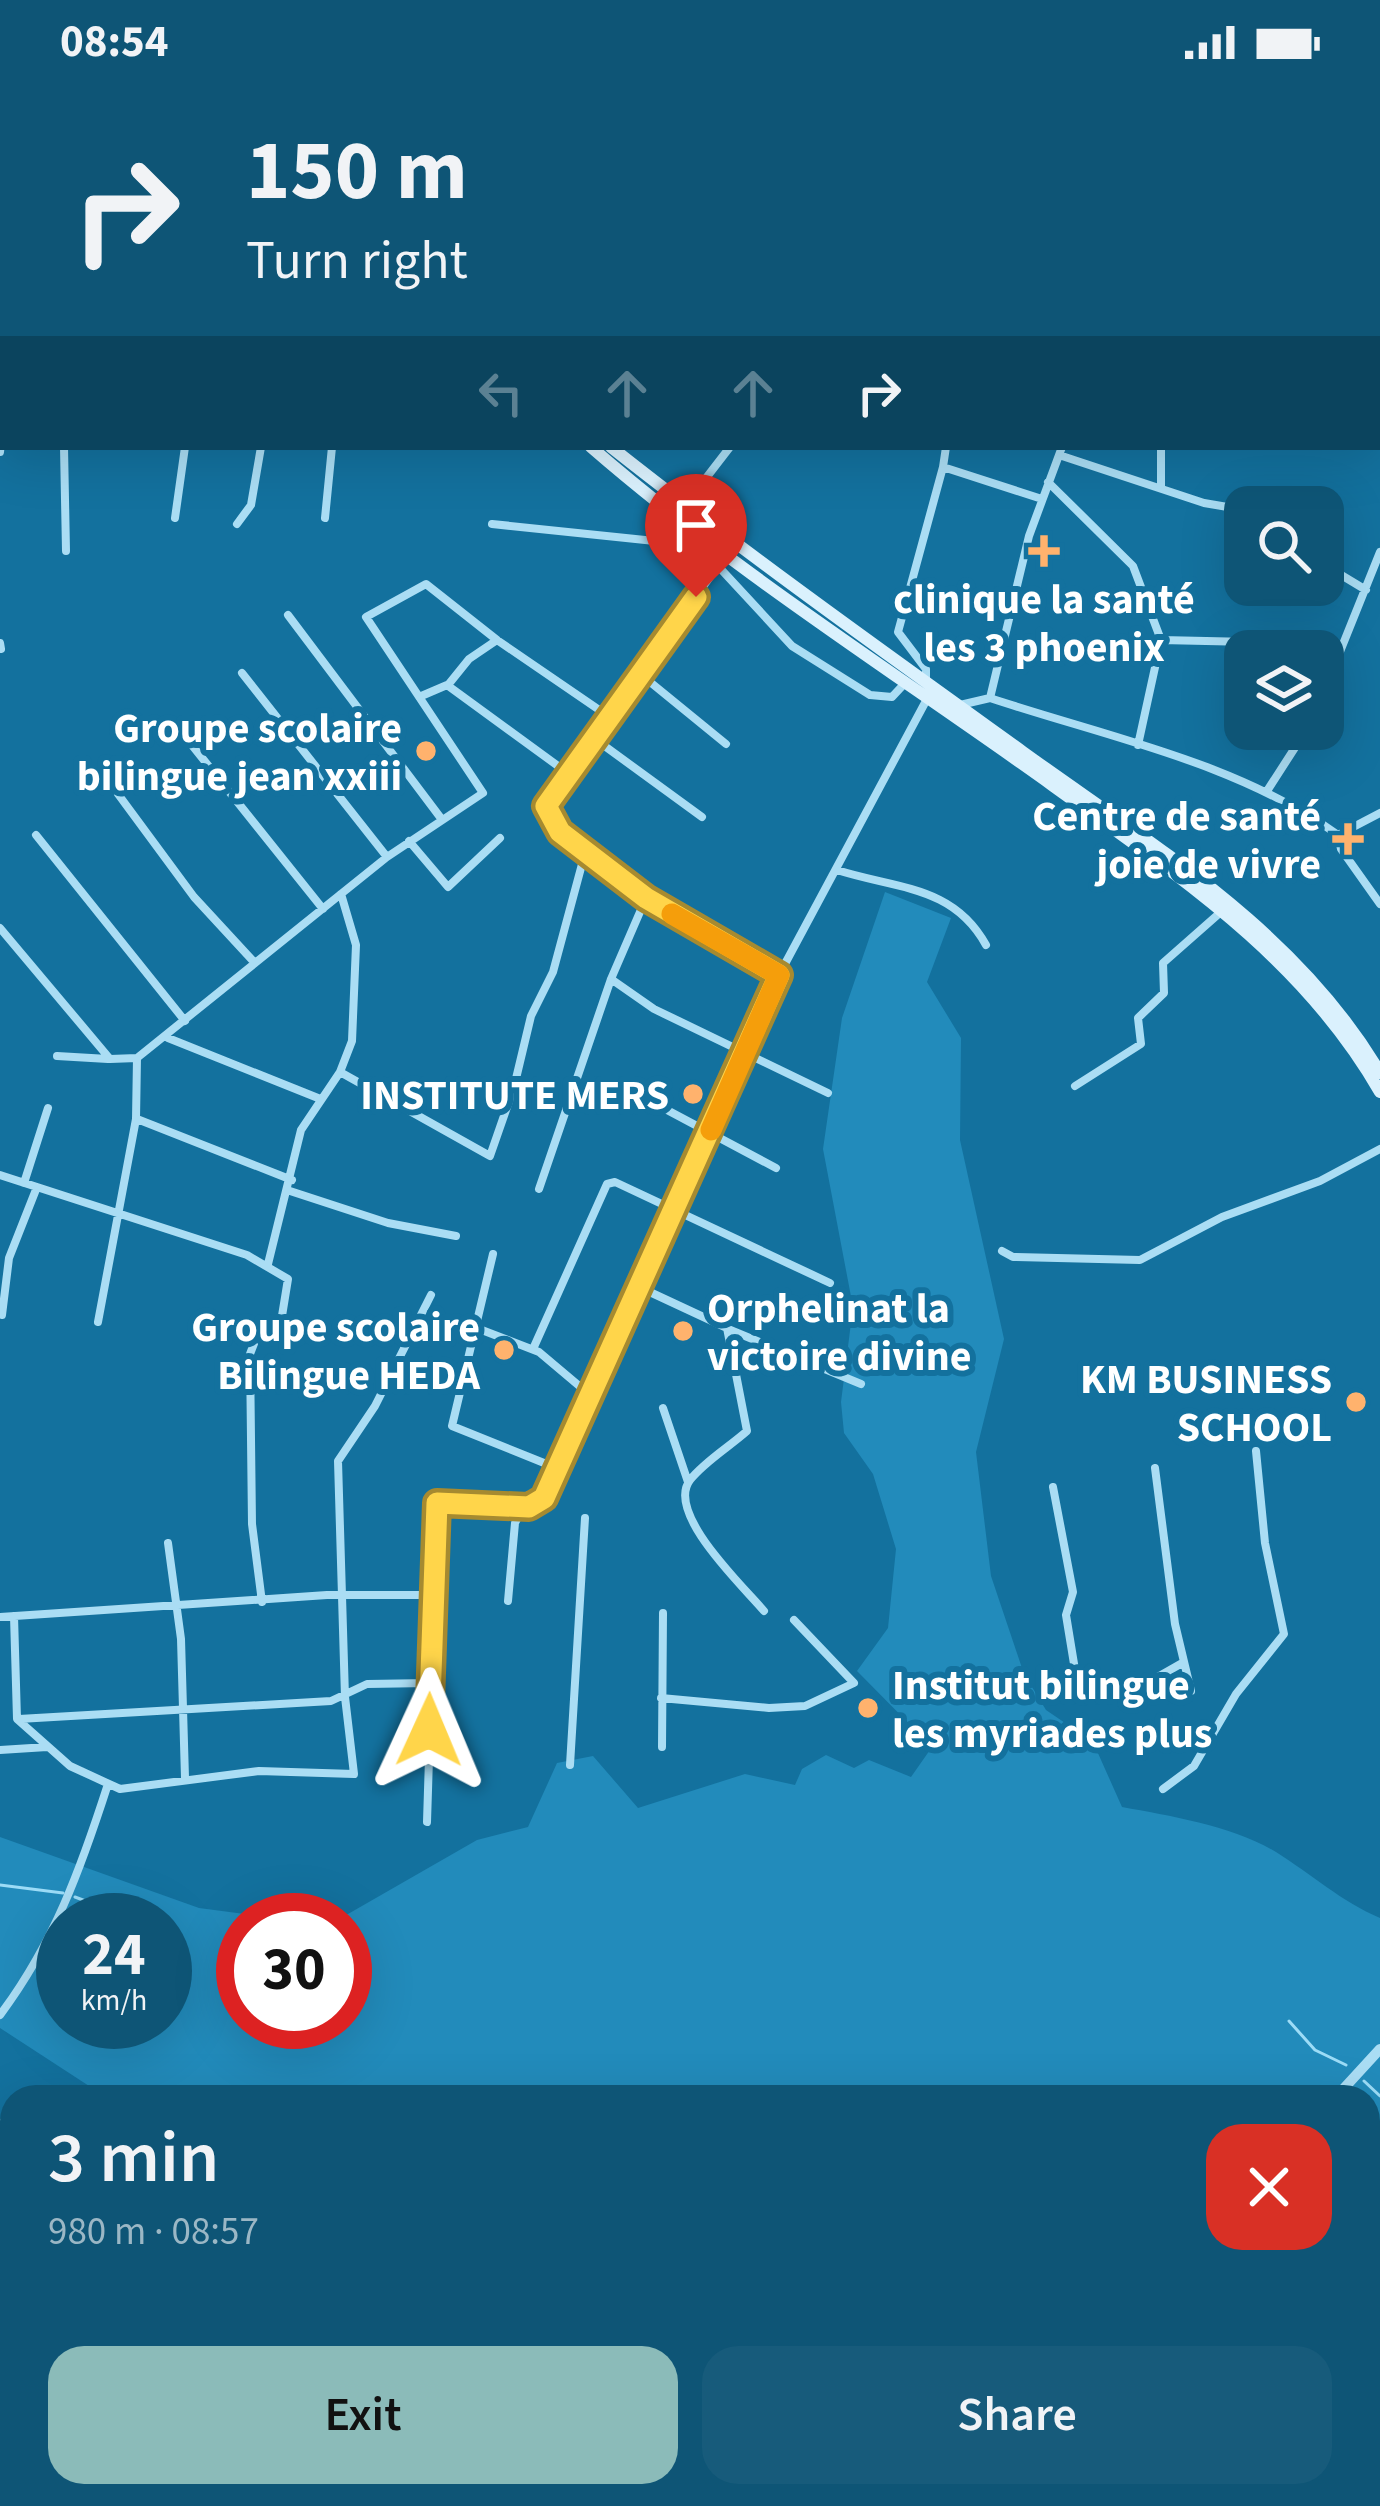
<!DOCTYPE html>
<meta charset="utf-8">
<style>
body{margin:0;font-family:"Source Sans 3",sans-serif;background:#175b7b;color:#f1f3f6;height:100vh;display:flex;flex-direction:column;font-size:45px;white-space:nowrap}
*{box-sizing:border-box;margin:0}
p{font-size:39px;color:#9bb7c5}
.icon{flex:none;width:66px;height:66px;fill:none;stroke:currentColor;stroke-width:2;stroke-linecap:round;stroke-linejoin:round}
.map{position:relative;flex:1;overflow:hidden}
.panel{position:absolute;left:0px;top:2001px;width:1380px;height:423px;display:flex;flex-direction:column;background:#0e5576;border-radius:36px 36px 0 0;box-shadow:0 12px 48px #0002}
.panel>*{flex:none}
.hud{position:absolute;left:0px;top:0px;width:1380px;height:366px;box-shadow:0 12px 48px #0002;background:#0e5576;color:#f1f3f6;overflow:hidden}
.tools{position:absolute;left:1224px;top:402px;display:grid;gap:24px}
.tools a{display:grid;place-items:center;width:120px;height:120px;border-radius:24px;background:#0e5576;box-shadow:0 12px 48px #0002;font-size:60px}
.speed{position:absolute;left:36px;top:1809px;display:flex;gap:24px;font-size:60px;font-weight:700;text-align:center}
.speed>*{display:grid;place-content:center;width:156px;height:156px;border-radius:50%;background:#0e5576;box-shadow:0 12px 48px #0002;line-height:1}
.speed small{font-size:30px;font-weight:400}
.speed .limit{border:18px solid #d22;background:#fff;color:#111}
.pin{position:absolute;display:grid;place-items:center;width:102px;height:102px;color:#fff;margin:-123px -51px;border-radius:50% 50% 50% 0;rotate:-45deg;box-shadow:0 0 12px #0007}
.pin .icon{rotate:45deg}
.me{position:absolute;width:132px;margin:-66px;rotate:1deg;stroke-linejoin:round;filter:drop-shadow(0 0 9px #0008)}
.turn{display:flex;align-items:center;gap:42px;height:252px;padding:0 48px;font-size:54px}
.turn .icon{width:156px;height:156px;stroke-width:2.5}
.turn b{display:block;font-size:84px;line-height:102px}
.lanes{display:flex;align-items:center;height:114px;padding:0 48px;background:#0003;justify-content:center;gap:60px;direction:ltr}
.lanes .off{opacity:.35}
.round{display:grid;place-items:center;flex:none;width:126px;height:126px;border-radius:36px;background:#175b7b}
.overview{display:flex;align-items:center;justify-content:space-between;height:204px;padding:0 48px}
h1{font-size:72px;font-weight:600;line-height:90px}
.action{display:flex;gap:24px;margin-top:auto;padding:24px 48px}
.action a{flex:1;height:138px;border-radius:36px;background:#8bbbb9;color:#111;font-size:48px;font-weight:600;line-height:138px;text-align:center}
.action a+a{background:#175b7b;color:#f1f3f6}
.status{display:flex;justify-content:space-between;align-items:center;height:84px;padding:0 60px;background:#0e5576;direction:ltr}
.status svg{height:33px;fill:currentColor}
.map>svg:first-child{display:block}
.green{fill:#228bbb;fill-rule:evenodd}
.lines{fill:none;stroke-linecap:round;stroke-linejoin:round}
.stream{stroke:#9cdcf7;stroke-width:3}
.minor{stroke:#aaddf4;stroke-width:8}
.tertiary{stroke:#aaddf4;stroke-width:10}
.secondary{stroke:#daf1fd;stroke-width:12}
.route-casing{stroke:#a68a30;stroke-width:30}
.route{stroke:#ffd54a;stroke-width:21}
.slow{stroke:#f59e0b;stroke-width:21}
.poi-dot{fill:#ffb26d;stroke:#13719e;stroke-width:4.5}
.labels{text-anchor:middle;stroke-width:12;stroke-linejoin:round;paint-order:stroke}
.poi-label{font-size:42px;font-weight:bold;fill:#fff;stroke:#13719e;text-anchor:end}
</style>
<div class="status"><b>08:54</b><svg viewBox="0 0 49 12"><path d="M0 12V9h3v3zM5 12V6h3v6zM10 12V3h3v9zM15 12V0h3v12zM26 1h20v11H26zM47 4h2v5h-2z"/></svg></div>
<div class="map">
<svg width="1380" height="2422" viewBox="0 0 1380 2422">
<rect width="100%" height="100%" fill="#13719e"/>
<path class="green" d="M885,808L951,834L927,898L961,954L960,1056L1004,1255L976,1368L991,1492L1024,1590L1046,1626L1093,1658L1122,1723C1171,1732 1233,1742 1276,1768C1311,1790 1342,1818 1380,1834V2187L1368,2183V2013H106L0,1944V1753L199,1824L289,1836H243V1938H345V1836H325L348,1830L477,1756L528,1743L557,1679L593,1672L638,1724L745,1690L795,1701L802,1685L826,1671L854,1684L869,1676L911,1693L932,1663L857,1587L888,1544L896,1465L873,1390L844,1349L841,1318L853,1223L823,1065L842,934ZM63,1836H165V1938H63Z
M349,2412H669L670,2422H359Z"/>
<g class="lines">
<path class="stream" d="M0,1801L63,1809
M75,1813L136,1836
M165,1846L168,1848
M1289,1937L1315,1966L1346,1981
M1364,1997L1380,2012"/>
<path class="minor" d="M476,0V3
M999,0L1000,3
M1115,0L1116,3
M1355,0L1357,3
M1213,3L1214,0
M0,25H3
M1377,25L1380,26
M1377,72L1380,70
M1377,276H1380
M64,363L66,467
M1161,363V403
M0,368L3,340
M1059,371L1204,419L1245,426
M943,383L946,363
M1048,398L1133,482L1161,556L1251,558
M686,420L730,363
M175,434L185,363
M325,434L332,363
M237,440L251,421L261,363
M492,440L674,459L718,482L792,562L870,611L892,613L906,598
M1323,480L1366,506
M288,531L440,733
M0,559L1,565
M242,589L387,773L483,709L366,533L426,500L497,556
M639,589L726,660
M926,596V585L898,548L943,383L1042,415
M448,601L469,575L497,556L611,634
M1323,610L1380,468
M419,613L447,601L569,690
M990,614C1107,653 1237,678 1338,751L1341,765L1380,820
M960,621L990,614L1029,452L1062,363
M187,655L323,825
M595,655L702,733
M1138,661L1161,556
M1267,707L1307,645
M118,710L194,813L254,878
M36,751L185,937
M1338,751L1380,729
M409,757L448,803L500,754
M837,786C896,805 953,801 986,861
M646,814L779,891
M0,844L110,975L137,974
M611,895L654,925L828,1009
M168,954L318,1014
M57,972L108,975
M340,988L490,1072L514,1003L531,932L553,888L585,769
M1075,1002L1141,960L1138,934L1164,909L1163,879L1222,827
M637,1010L776,1084
M137,1035L292,1096
M0,1091L247,1171L288,1195L281,1238L255,1257L250,1270L252,1440L262,1518
M24,1099L48,1024
M539,1105L611,895L646,814L560,748L546,722L725,472
M290,1107L388,1139L456,1152
M1002,1167L1013,1173L1140,1176L1222,1133L1320,1097L1380,1065
M493,1170L452,1342L559,1385L779,891L927,615
M268,1180L301,1046L340,988L352,957L356,861L341,810
M639,1203L727,1244L747,1347C729,1363 704,1378 690,1396C665,1429 743,1502 764,1527
M2,1231L9,1174L37,1103
M98,1238L136,1035L137,974L387,773
M474,1243L539,1268L590,1311
M728,1245L861,1300
M533,1265L607,1100L615,1098L830,1199
M663,1324L688,1398
M1155,1384L1175,1540L1191,1607
M1053,1403L1073,1508L1066,1531L1076,1592L1094,1612L1126,1611L1184,1578
M168,1459L181,1555L185,1694
M508,1517L515,1439C524,1418 546,1415 559,1385
M14,1532L17,1635L70,1682L120,1705L259,1687L354,1690L345,1613L338,1377L375,1322L431,1211
M0,1533L327,1511H435
M661,1614L769,1624L805,1622L854,1599L794,1536
M19,1635L331,1617L367,1600L429,1599
M662,1663L663,1529
M0,1666L47,1663
M570,1681L585,1434
M1163,1705L1194,1682L1236,1610L1284,1550L1265,1459L1256,1367
M427,1738L437,1419L529,1423
M0,1931C54,1859 81,1784 108,1700
M0,2039L12,2052
M0,2124L12,2111
M1368,2350L1380,2356
M48,2412L65,2422
M166,2412L177,2422
M286,2412L295,2422
M113,2422L126,2412
M830,2422L834,2412"/>
<path class="tertiary" d="M288,3L293,0
M1336,2013L1380,1965
M1125,2422L1129,2412"/>
<path class="secondary" d="M0,36L3,37
M0,48H3
M591,363C735,488 897,590 1052,701C1177,791 1302,872 1380,1008
M611,363C745,469 884,568 1023,668C1153,762 1297,847 1380,989"/>
</g>
<g class="lines">
<g class="route-casing">
<path id="route" d="M429,1646L437,1419L529,1423L544,1414L779,891L646,814L560,748L546,722L696,513"/>
</g>
<use href="#route" class="route"/>
<path class="slow" d="M672,830L779,891L711,1046"/>
</g>
<g class="poi-dot">
<path d="M1038 449h12v12h12v12h-12v12h-12v-12h-12v-12h12z"/>
<circle cx="426" cy="667" r="12"/>
<path d="M1342 737h12v12h12v12h-12v12h-12v-12h-12v-12h12z"/>
<circle cx="693" cy="1010" r="12"/>
<circle cx="683" cy="1247" r="12"/>
<circle cx="504" cy="1266" r="12"/>
<circle cx="1356" cy="1318" r="12"/>
<circle cx="868" cy="1624" r="12"/>
</g>
<g class="labels">
<g class="poi-label">
<text x="1044" y="529" text-anchor="middle">clinique la santé<tspan x="1044" dy="48">les 3 phoenix</tspan></text>
<text x="402" y="658">Groupe scolaire<tspan x="402" dy="48">bilingue jean xxiii</tspan></text>
<text x="1321" y="746">Centre de santé<tspan x="1321" dy="48">joie de vivre</tspan></text>
<text x="669" y="1025">INSTITUTE MERS</text>
<text x="707" y="1238" text-anchor="start">Orphelinat la<tspan x="707" dy="48">victoire divine</tspan></text>
<text x="480" y="1257">Groupe scolaire<tspan x="480" dy="48">Bilingue HEDA</tspan></text>
<text x="1332" y="1309">KM BUSINESS<tspan x="1332" dy="48">SCHOOL</tspan></text>
<text x="892" y="1615" text-anchor="start">Institut bilingue<tspan x="892" dy="48">les myriades plus</tspan></text>
</g>
</g>
</svg>
<div class="tools">
<a><svg class="icon" aria-label="search" viewBox="0 0 24 24"><circle cx="10" cy="10" r="6"/><path d="M15 15l6 6"/></svg></a>
<a><svg class="icon" aria-label="layers" viewBox="0 0 24 24"><path d="M12 4l9 5-9 5-9-5zM3 14l9 5 9-5"/></svg></a>
</div>
<div class="speed"><div>24<small>km/h</small></div><div class="limit">30</div></div>
<div class="pin" style="left:696px;top:513px;background:#d93025"><svg class="icon" aria-label="arrive" viewBox="0 0 24 24"><path d="M6 21V4h12l-3 4 3 4H6"/></svg></div>
<svg class="me" style="left:429px;top:1646px" viewBox="-20 -20 40 40"><path d="M0-17L14 15 0 8-14 15z" fill="#ffd54a" stroke="#fff" stroke-width="4"/></svg>
<div class="hud">
<div class="turn"><svg class="icon" aria-label="right" viewBox="0 0 24 24"><path d="M7 20v-9h11M14 6l5 5-5 5"/></svg><div><b>150 m</b>Turn right</div></div>
<div class="lanes"><svg class="icon off" aria-label="left" viewBox="0 0 24 24"><path d="M17 20v-9H6M10 6l-5 5 5 5"/></svg><svg class="icon off" aria-label="ahead" viewBox="0 0 24 24"><path d="M12 20V5M6 11l6-6 6 6"/></svg><svg class="icon off" aria-label="ahead" viewBox="0 0 24 24"><path d="M12 20V5M6 11l6-6 6 6"/></svg><svg class="icon" aria-label="right" viewBox="0 0 24 24"><path d="M7 20v-9h11M14 6l5 5-5 5"/></svg></div>
</div>
<section class="panel">
<div class="overview"><div><h1>3 min</h1><p>980 m · 08:57</p></div><a class="round" style="background:#d93025;color:#fff"><svg class="icon" aria-label="close" viewBox="0 0 24 24"><path d="M6 6l12 12M18 6L6 18"/></svg></a></div>
<div class="action"><a>Exit</a><a>Share</a></div>
</section>
</div>
